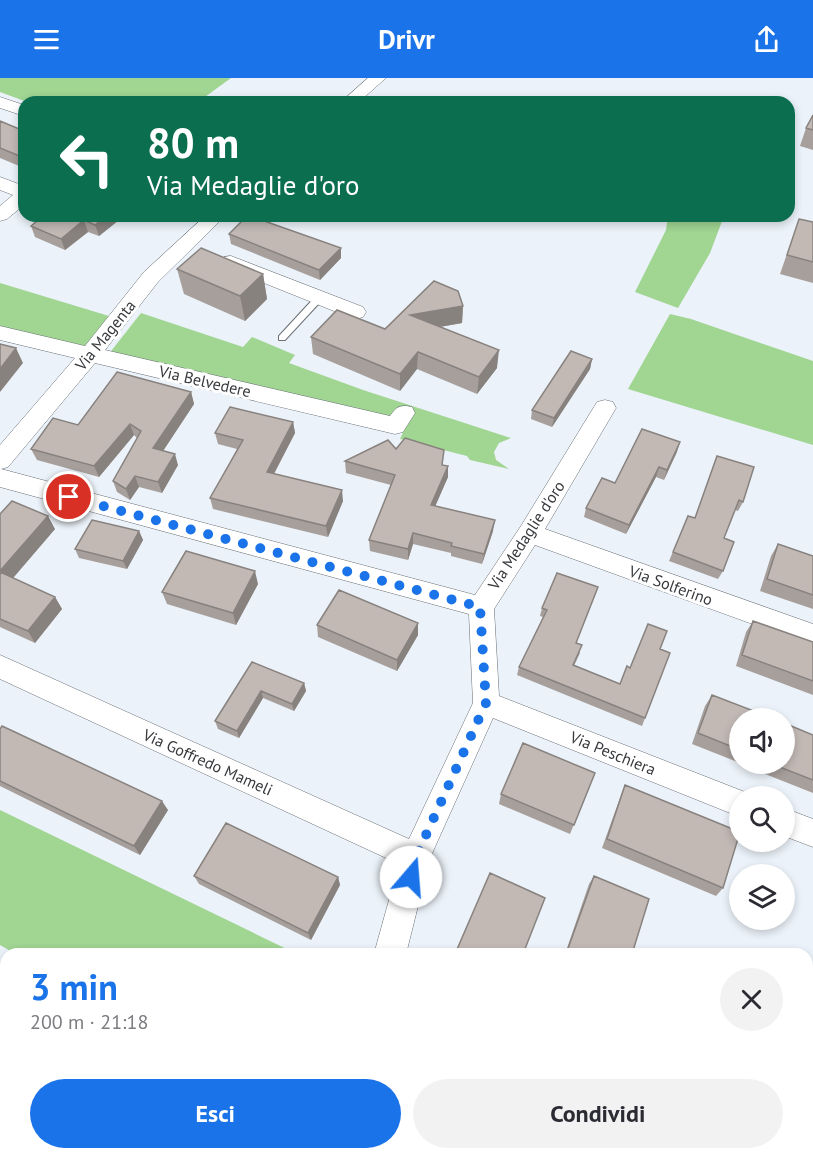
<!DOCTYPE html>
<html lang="it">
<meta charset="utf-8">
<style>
body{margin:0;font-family:"PT Sans",sans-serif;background:#f2f2f3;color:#2b2b33;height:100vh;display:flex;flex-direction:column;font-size:22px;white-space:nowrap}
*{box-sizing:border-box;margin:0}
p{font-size:20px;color:#7c7c81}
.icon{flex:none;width:33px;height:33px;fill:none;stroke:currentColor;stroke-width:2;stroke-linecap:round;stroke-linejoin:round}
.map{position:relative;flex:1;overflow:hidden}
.side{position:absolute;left:0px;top:870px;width:813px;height:212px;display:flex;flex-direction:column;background:#fff;border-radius:18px 18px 0 0;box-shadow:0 3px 9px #0003}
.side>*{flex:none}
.guide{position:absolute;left:18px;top:18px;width:777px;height:126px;border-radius:18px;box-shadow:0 3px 9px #0003;background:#0b6e4f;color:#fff;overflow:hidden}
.buttons{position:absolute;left:729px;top:630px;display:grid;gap:12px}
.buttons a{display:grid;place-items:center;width:66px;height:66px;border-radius:50%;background:#fff;box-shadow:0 3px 9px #0003;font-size:30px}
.pin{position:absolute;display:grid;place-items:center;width:51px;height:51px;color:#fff;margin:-26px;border:3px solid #fff;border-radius:50%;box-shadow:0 2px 6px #0007}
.me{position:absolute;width:66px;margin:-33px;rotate:18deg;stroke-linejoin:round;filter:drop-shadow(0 0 4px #0008)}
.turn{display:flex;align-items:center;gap:21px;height:126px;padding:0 30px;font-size:27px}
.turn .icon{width:78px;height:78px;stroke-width:2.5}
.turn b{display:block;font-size:42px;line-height:51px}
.round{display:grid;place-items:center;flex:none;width:63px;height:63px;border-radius:32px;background:#f2f2f3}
.summary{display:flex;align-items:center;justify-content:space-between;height:102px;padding:0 30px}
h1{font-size:36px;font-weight:600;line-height:45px;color:#1a73e8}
.action{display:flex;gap:12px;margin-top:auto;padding:12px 30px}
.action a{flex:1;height:69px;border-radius:36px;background:#1a73e8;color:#fff;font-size:24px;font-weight:600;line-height:69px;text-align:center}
.action a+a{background:#f2f2f3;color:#2b2b33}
header{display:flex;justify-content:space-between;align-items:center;height:78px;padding:0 30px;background:#1a73e8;color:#fff;font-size:27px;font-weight:600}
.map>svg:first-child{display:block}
.green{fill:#a0d592}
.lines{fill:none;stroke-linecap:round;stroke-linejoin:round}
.lane-casing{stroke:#696f75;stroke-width:2}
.street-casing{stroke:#696f75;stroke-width:1}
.lane{fill:#fff;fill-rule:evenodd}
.street{fill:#fff;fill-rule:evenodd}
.wall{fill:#a79f9c}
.shaded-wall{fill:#88827f}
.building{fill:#c2b9b5;stroke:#88827f;stroke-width:1.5}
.route{stroke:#1a73e8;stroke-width:10;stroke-dasharray:0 18}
.labels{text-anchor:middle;stroke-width:6;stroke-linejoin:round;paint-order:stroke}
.street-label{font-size:16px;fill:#37393c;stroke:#fff}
</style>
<header><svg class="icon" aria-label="menu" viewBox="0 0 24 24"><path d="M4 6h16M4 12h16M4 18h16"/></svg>Drivr<svg class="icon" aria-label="share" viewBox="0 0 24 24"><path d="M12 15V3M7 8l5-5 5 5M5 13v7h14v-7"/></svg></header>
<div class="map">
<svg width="813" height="1081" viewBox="0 0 813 1081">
<rect width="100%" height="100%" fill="#ebf2f9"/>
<path class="green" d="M0,0H231L198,24H27L0,14Z
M668,138H724L710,175L678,230L635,214L666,152Z
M0,205L109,238L84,269L0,252Z
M141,235L243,269L252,259L295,277L289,285L363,312L511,360L499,365L494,374L496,382L509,391L470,382L467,378L400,361L406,348L108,277Z
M670,236L691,241L813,283V367L628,311Z
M0,732L297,876H16L0,867Z"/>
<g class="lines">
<g class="lane-casing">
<path id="lane" d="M319,217L324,220L322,222L285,262H279V258L316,218Z"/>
</g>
<g class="street-casing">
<path id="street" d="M368,0H386L359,24H341Z
M0,19L24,27V38L0,30Z
M0,99L24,108V127L7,141L0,143V128L13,117L0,112Z
M205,138H225L158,204L105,272L390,338C396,329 400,326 412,329L415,335L403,354L395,356L95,285L8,389L1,391L475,517L521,448L597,324L605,322L613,324L616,330L545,451L813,546V568L535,467L494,531L499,618L750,716L751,718H740V739L493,640L430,780L406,876H374L399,786L0,601V577L409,761L473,625L469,536L0,409V367L75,280L0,262V248L85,268L144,194Z
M231,178L363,229L366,234L363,239L356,241L349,239L224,189L221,184L224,179Z
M784,730L813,741V769L784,758Z
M301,1076H335L333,1081H299Z
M687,1076H730L732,1081H689Z"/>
</g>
<use href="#lane" class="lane"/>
<use href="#street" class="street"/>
</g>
<path class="wall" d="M813,37V72L800,68L806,50Z
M0,43L24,53V90L0,80Z
M43,138H124L99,158L88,154L65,172L35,159L31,148Z
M159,138H183L176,144Z
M799,141L813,144V205L780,196Z
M229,156L341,170V180L320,202L231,166Z
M177,191L263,196L267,221L245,243L184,216Z
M463,228L462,245L440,249L497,290L477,316L417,291L400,313L313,276L311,259L385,251Z
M592,281L590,291L552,349L531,341L532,332Z
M191,314L194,326L163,373L178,387L162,415L139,409L130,422L117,414L113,403L137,360L134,357L99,399L37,382L31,371L78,347Z
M293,344L295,355L274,396L343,423L328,459L213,431L210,420L237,371L218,366L215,355Z
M680,364L664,402L656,399L626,456L584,439L586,430L615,405Z
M396,371L443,387L448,388V399L435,428L493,453L482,486L451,478V475L413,466L408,482L370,473L369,462L391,407L346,395L345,383Z
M717,378L743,424L738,433L735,432L724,460L723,493L718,501L669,483L688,438L695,440Z
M0,436L55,451L13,500L55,519L62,531L35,565L0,549Z
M139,453L143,462L127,491L79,480L75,471Z
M778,466L813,478V531L760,513L771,478Z
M258,506L236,547L167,526L162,514Z
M595,517L576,565L580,575L574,588L620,606L630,590L660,571L645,640L642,648L517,597L519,589L543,539L540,538L542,530Z
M753,543L813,564V617L736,588L746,554Z
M317,547L418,557L397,593L318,559Z
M252,584L304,605L306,613L294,633L263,620L239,660L218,651L215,643Z
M712,617L740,640V685L692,666L705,628Z
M0,651L168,732L140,777L0,708Z
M813,657V715L740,686H784Z
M595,695L570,756L499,726L501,716Z
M625,707L723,810L716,818L602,770L621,717Z
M194,798L338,799L340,807L311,862L199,806Z
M594,798L632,876H565L589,806Z"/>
<path class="shaded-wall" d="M106,138H124L99,158L95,147Z
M175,138H183L176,144Z
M84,142L88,154L65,172L61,161Z
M341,170V180L320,202L319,192Z
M263,196L267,221L245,243L240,218Z
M463,228L462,245L410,254V237Z
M16,270L23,285L0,314V291Z
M499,272L497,290L477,316L479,299Z
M418,274L417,291L400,313V296Z
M592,281L590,291L552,349L554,340Z
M191,314L194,326L157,382L153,370Z
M293,344L295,355L269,405L267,394Z
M130,346L134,357L99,399L94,388Z
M680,364L677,374L664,402L667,392Z
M175,376L178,387L162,415L158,404Z
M448,388V399L431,438V427Z
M659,389L656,399L626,456L629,447Z
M135,398L139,409L130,422L126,411Z
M342,412L343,423L328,459L326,448Z
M48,438L55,451L7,507L0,495V493Z
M495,442L493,453L482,486L484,476Z
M139,453L143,462L127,491L123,483Z
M413,455V466L408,482V471Z
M255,493L258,506L236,547L233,535Z
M55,519L62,531L35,565L28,553Z
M418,545V557L397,593V582Z
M304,605L306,613L294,633L292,626Z
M261,613L263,620L239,660L237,653Z
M162,723L168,732L140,777L134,768Z
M338,799L340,807L311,862L308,855Z
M217,1076H227L225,1081H215Z"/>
<path class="building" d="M813,37V52L806,50Z
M0,43L24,53V77L22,79L0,70Z
M43,138H106L95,147L84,142L61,161L31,148Z
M247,138H250L341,170L319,192L229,156Z
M799,141L813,144V184L787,177Z
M201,170L263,196L240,218L177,191Z
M434,203L458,213L463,228L410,237L499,272L479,299L418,274L400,296L311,259L337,232L385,251Z
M0,266L16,270L0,291Z
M571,273L592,281L554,340L532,332Z
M117,294L191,314L153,370L175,376L158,404L135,398L126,411L113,403L141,353L130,346L94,388L31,371L53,340L78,347Z
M230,329L293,344L267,394L342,412L326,448L210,420L243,362L215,355Z
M642,351L680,364L667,392L659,389L629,447L586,430L602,400L615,405Z
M405,360L444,372L442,387L448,388L431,427L495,442L484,476L451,468L452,465L413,455L408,471L369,462L395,397L345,383L388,362L396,371Z
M717,378L754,389L743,424L739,422L724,460L734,464L723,493L673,474L688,438L695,440Z
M12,423L48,438L0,493V436Z
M92,442L139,453L123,483L75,471Z
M778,466L813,478V517L767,501Z
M186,473L255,493L233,535L162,514Z
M0,494L55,519L28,553L0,541Z
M557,495L598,509L576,565L582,567L573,587L620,606L627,588L630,590L648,546L667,553L660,571L670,575L645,640L519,589L547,532L542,530Z
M339,512L418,545L397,582L317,547Z
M753,543L813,564V603L742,577Z
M252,584L304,605L292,626L261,613L237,653L215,643Z
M712,617L772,640H740V672L698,655Z
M784,645L813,657V702L772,686H784Z
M2,648L162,723L134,768L0,703V651Z
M523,665L595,695L574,747L501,716Z
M625,707L740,754L723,810L607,761Z
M226,745L338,799L308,855L194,798Z
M490,795L545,820L523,876H455Z
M594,798L649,821L632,876H566Z
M94,1076H217L215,1081H103Z
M377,1076H497L495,1081H387Z"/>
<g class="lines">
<path class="route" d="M69,419L480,529L486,625L416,779L411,799"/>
</g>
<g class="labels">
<g class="street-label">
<text transform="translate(105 257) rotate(-51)" y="6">Via Magenta</text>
<text transform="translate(205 303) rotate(13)" y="6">Via Belvedere</text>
<text transform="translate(526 457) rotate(-57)" y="6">Via Medaglie d'oro</text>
<text transform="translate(671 507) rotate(20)" y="6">Via Solferino</text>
<text transform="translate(613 675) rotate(22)" y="6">Via Peschiera</text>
<text transform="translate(208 684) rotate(24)" y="6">Via Goffredo Mameli</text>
</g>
</g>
</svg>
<div class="buttons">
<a><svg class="icon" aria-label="sound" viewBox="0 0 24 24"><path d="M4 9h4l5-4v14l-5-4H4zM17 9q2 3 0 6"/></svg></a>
<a><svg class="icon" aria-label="search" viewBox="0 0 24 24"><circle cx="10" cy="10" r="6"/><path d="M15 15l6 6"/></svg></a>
<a><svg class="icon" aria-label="layers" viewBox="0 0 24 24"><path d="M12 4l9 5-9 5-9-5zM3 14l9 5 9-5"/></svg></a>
</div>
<div class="pin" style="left:69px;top:419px;background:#d93025"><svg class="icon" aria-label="arrive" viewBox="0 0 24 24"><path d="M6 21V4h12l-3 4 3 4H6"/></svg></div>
<svg class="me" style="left:411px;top:799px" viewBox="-20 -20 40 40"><circle r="19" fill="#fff"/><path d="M0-13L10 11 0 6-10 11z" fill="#1a73e8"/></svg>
<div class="guide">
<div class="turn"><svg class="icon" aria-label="left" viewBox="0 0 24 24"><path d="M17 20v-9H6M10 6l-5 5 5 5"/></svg><div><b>80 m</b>Via Medaglie d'oro</div></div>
</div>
<section class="side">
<div class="summary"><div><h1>3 min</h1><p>200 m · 21:18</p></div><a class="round"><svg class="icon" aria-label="close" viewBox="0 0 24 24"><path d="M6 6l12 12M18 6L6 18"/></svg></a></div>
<div class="action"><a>Esci</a><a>Condividi</a></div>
</section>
</div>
